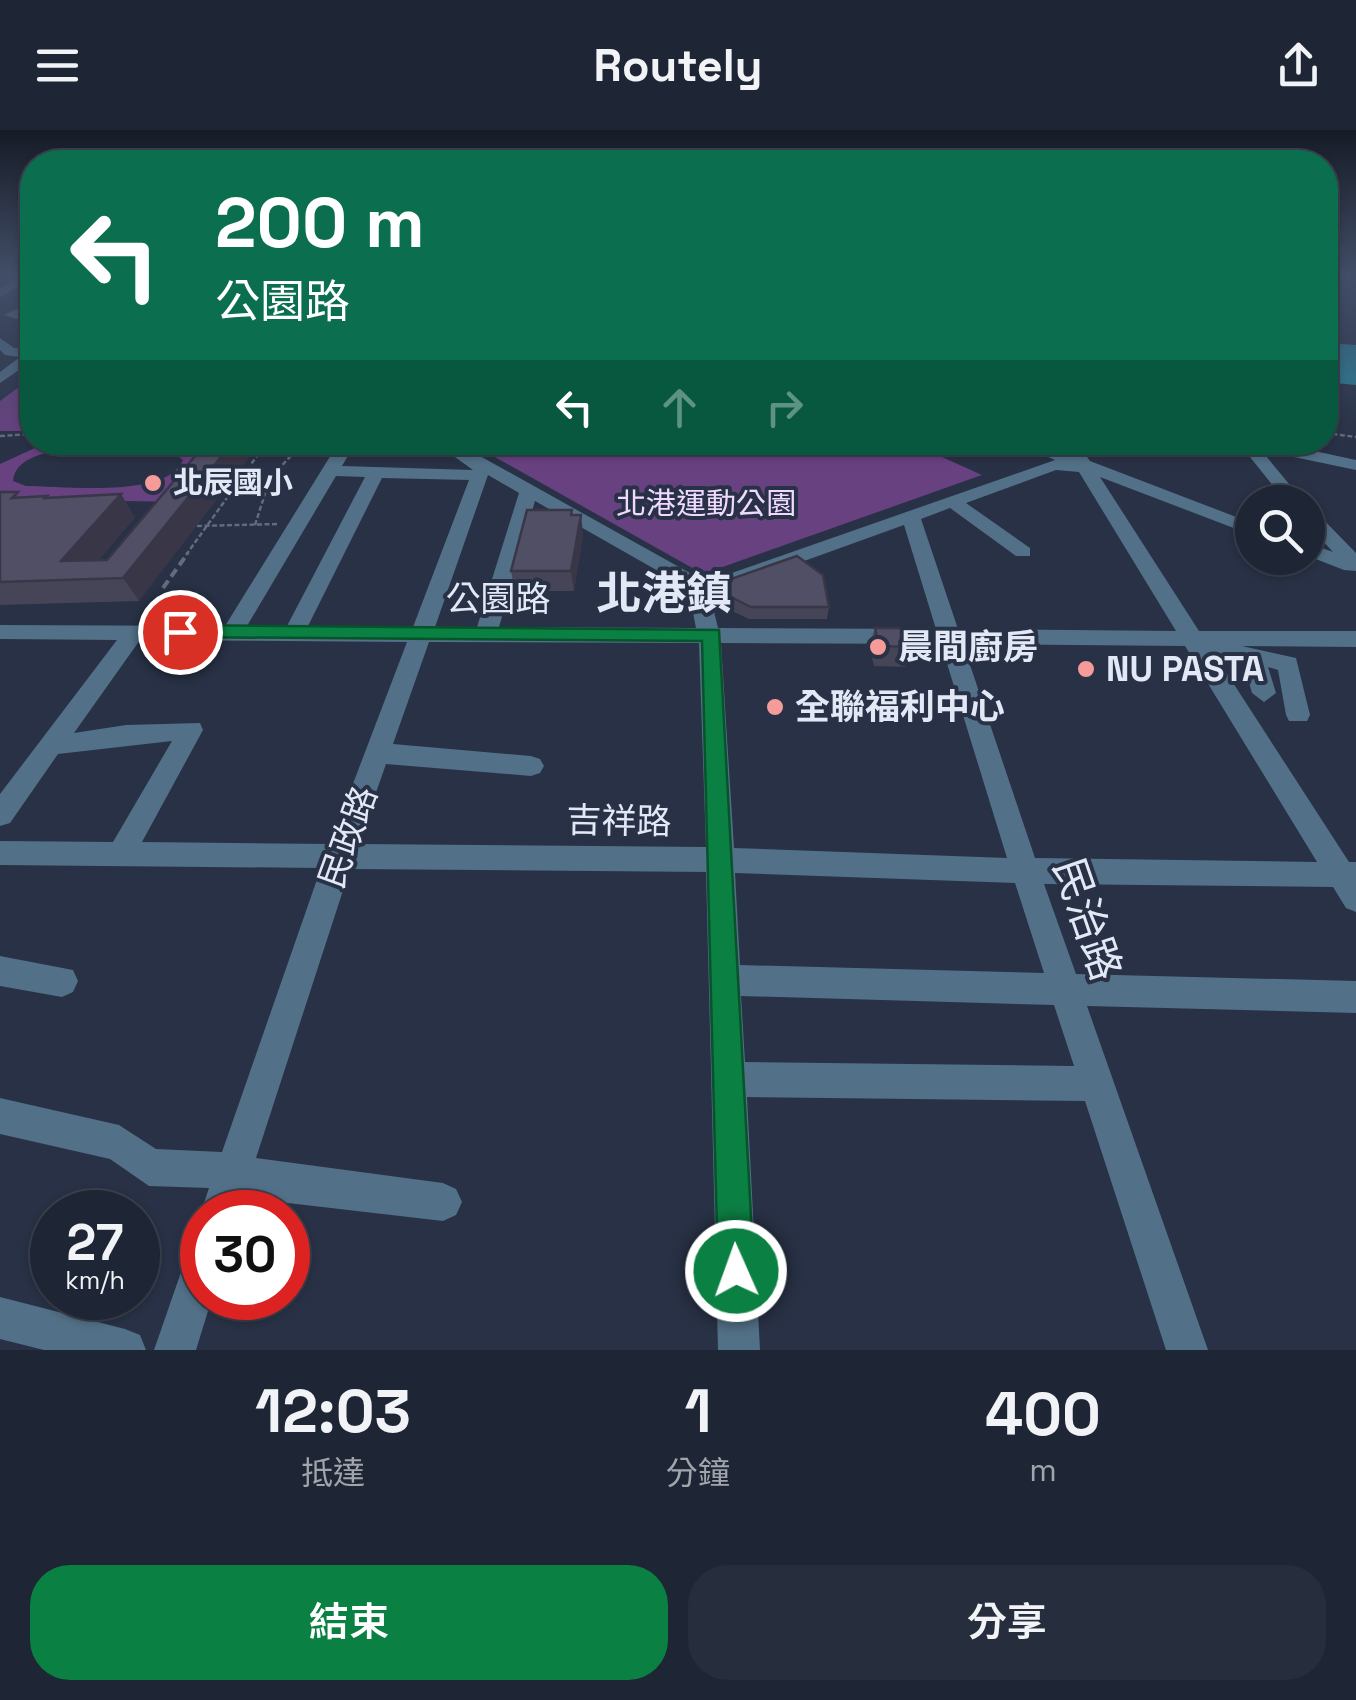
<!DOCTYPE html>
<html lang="zh-TW">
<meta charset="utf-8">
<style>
body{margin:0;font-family:"Space Grotesk","Noto Sans TC",sans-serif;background:#262d3c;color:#f1f3f6;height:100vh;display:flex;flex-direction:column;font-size:38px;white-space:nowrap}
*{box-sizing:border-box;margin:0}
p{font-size:32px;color:#a1a5ac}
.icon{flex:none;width:55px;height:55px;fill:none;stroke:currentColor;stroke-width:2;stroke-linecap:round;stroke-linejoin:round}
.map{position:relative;height:1220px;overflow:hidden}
.panel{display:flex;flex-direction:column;background:#1e2534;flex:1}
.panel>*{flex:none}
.guide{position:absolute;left:20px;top:20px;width:1318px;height:305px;border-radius:40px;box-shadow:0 2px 8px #0004,0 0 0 2px #3c424f;background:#0b6e4f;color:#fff;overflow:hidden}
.buttons{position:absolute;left:1235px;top:355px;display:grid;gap:20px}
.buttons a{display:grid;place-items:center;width:90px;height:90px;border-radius:50%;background:#1e2534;box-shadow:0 2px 8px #0004,0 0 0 2px #3c424f;font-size:50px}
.speed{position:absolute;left:30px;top:1060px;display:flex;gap:20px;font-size:50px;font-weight:700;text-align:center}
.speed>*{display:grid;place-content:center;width:130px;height:130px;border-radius:50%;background:#1e2534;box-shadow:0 2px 8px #0004,0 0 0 2px #3c424f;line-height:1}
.speed small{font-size:25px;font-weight:400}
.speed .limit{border:15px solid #d22;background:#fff;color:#111}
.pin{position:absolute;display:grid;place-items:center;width:85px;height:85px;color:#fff;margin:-42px;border:5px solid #fff;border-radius:50%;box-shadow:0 2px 10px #0007}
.me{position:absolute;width:110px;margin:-55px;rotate:358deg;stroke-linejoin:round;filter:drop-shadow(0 0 8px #0008)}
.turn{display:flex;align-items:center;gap:35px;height:210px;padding:0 30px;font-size:45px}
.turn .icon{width:130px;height:130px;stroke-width:2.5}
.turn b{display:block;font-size:70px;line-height:85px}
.lanes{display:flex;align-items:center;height:95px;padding:0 30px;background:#0003;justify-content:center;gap:50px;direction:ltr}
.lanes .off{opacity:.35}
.eta{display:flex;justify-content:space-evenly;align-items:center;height:170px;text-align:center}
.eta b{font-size:60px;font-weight:600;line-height:70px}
.action{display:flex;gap:20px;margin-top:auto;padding:20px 30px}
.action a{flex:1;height:115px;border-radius:40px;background:#0b8043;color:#fff;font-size:40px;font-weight:600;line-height:115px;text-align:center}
.action a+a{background:#262d3c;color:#f1f3f6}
header{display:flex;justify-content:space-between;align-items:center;height:130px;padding:0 30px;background:#1e2534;font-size:45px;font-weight:600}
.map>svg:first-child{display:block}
.green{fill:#684180;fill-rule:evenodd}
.water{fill:#278299}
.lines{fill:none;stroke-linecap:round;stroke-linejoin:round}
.path-far1{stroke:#636b7d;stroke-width:2.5;stroke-dasharray:5 2.5;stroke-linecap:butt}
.path{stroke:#636b7d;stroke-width:4;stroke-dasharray:9 5;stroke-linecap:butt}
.minor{fill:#527087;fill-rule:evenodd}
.wall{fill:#464457}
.shaded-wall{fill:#393747}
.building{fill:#514f65;stroke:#393747;stroke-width:2.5}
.route{fill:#0b8043;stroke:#07532c;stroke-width:2.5}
.poi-dot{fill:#f59b9a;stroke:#283145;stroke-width:4}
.labels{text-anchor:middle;stroke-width:8;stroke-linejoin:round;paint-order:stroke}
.far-poi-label{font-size:30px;font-weight:bold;fill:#e2e8f5;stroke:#283145;text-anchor:start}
.far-park-label{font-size:30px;fill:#efd9ff;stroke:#283145}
.street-label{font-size:35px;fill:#e2e8f5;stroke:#283145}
.poi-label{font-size:35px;font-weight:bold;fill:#e2e8f5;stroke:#283145;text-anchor:start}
.near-street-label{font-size:42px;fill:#e2e8f5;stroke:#283145}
.district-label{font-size:45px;font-weight:bold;fill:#e2e8f5;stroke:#283145}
</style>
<header><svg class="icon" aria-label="menu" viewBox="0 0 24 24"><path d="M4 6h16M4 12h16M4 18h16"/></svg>Routely<svg class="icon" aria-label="share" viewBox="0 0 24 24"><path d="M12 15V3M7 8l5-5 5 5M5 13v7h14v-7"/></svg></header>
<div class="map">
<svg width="1356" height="1220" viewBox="0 0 1356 1220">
<rect width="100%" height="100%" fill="#283145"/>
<path class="green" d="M23,254H32V301H0V271Z
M48,312L194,313L204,318L186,372L0,369V334ZM62,320L171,321L183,330C167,369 63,356 26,356L13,351C15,329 42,323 62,320Z
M470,313H911L982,345L703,444Z"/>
<path class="water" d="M1325,213L1356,215V255L1325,252Z"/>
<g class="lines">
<path class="path-far1" d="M1325,303L1356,307
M0,306L32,304
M255,395L270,348L304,312
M197,396L277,394
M186,425L267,312"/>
<path class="path" d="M163,458L188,423"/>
<path class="minor" d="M21,146L32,149L0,167V158Z
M32,172V180L23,184L32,186V194L4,185Z
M0,208L14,218L32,219V231L0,253V242L20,227L5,225L0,220Z
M339,312H356L342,336L473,340L434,312H455L706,452L1055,330L1015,312H1040L1066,323L1061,312H1186L1178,317L1085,324L1090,331L1252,393V405L1100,347L1199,501H1356V517L1242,516L1296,528L1310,585L1307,591H1289L1286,585L1278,540L1268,537L1276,563L1264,572L1252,563L1243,532L1215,525L1349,732H1356V782L1346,778L1333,757L1044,754L1076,844L1356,851V883L1087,876L1208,1220H1166L1085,971L747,967L760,1220H718L706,742L350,739L256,1028L443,1053L456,1059L462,1072L456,1085L443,1091L279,1072L245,1063L239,1082H202V1086L201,1082L209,1058L149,1056L110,1029L0,1004V968L119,995L156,1019L222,1022L321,738L0,735V711L113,712L172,611L58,624L10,693L0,696V664L117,510L0,509V495L225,496ZM1056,340L1079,342L1176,501L958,499L921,389L950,378L1016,426H1030V418L966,373ZM488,345L519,363L477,497H435ZM336,346L365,347L287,496H247ZM382,348L469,350L413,497L308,496ZM535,371L688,458L696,498L499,497ZM904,395L936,499L718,498L710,465ZM140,510L407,512L330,714L142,712L203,600L200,593L126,595L74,603ZM429,512L699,513L706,717L358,714L386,634L531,646L540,643L544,636L540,629L531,626L393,614ZM721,513L941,514L1007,728L734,718ZM963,514L1185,516L1317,732L1035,728ZM735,743L1015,753L1044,843L740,835ZM741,866L1054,875L1074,936L745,932Z
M1238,312H1273L1356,330V340L1261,320L1304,372H1286Z
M1308,379L1315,381L1356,423V441L1344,440L1308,426V413L1333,422L1308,395Z
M0,826L73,840L78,851L73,862L62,867L0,856Z
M202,1116V1168H212L196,1220H154L188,1122Z
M0,1167L125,1199L140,1205L146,1220H44L0,1209Z"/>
</g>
<path class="wall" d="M207,312L139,471L0,475V362L22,367L49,368L135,387L99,430H107Z
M573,385L583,404L574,461H515L511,441Z
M728,450L829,477L827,489H749L728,479Z
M875,498L911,517L905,537L874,536L869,517Z"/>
<path class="shaded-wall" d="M233,312H261L139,471L123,448Z
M121,364L135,387L83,449L61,431Z
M581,385L583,404L574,461L571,441Z"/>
<path class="building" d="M207,312H233L123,448L0,452V362H18L12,368L47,366L45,368L121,364L61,431L107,430Z
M527,380H572L571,385H581L571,441H511Z
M797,426L823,445L829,477H751L729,466L728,450Z
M875,498H906L911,517L879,516Z"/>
<linearGradient id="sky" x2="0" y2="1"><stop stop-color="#161b26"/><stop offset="0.46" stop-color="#424e68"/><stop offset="1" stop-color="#424e68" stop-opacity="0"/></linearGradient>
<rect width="1356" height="317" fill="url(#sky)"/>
<path class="route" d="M180,495L719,500L754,1141L749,1154L736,1159L723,1154L718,1141L702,511L173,507V497Z"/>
<g class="poi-dot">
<circle cx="153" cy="353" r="10"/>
<circle cx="878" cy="517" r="10"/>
<circle cx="1086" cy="539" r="10"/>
<circle cx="775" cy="577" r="10"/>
</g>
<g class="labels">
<g class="far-poi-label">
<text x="173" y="363">北辰國小</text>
</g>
<g class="far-park-label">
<text x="706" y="384">北港運動公園</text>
</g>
<g class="street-label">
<text x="498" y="481">公園路</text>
<text transform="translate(619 691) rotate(1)" y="12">吉祥路</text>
<text transform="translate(348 707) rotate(-70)" y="12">民政路</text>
</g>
<g class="poi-label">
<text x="898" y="529">晨間廚房</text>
<text x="1106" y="551">NU PASTA</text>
<text x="795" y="589">全聯福利中心</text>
</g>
<g class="near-street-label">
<text transform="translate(1088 789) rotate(71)" y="15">民治路</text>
</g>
<g class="district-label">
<text x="664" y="479">北港鎮</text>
</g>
</g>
</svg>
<div class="buttons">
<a><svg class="icon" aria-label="search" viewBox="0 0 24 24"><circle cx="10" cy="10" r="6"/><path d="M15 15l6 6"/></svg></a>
</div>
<div class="speed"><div>27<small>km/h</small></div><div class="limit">30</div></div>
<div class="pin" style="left:180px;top:502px;background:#d93025"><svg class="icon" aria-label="arrive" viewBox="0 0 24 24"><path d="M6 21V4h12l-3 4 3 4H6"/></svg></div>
<svg class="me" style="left:736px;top:1141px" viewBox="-20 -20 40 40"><circle r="17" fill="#0b8043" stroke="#fff" stroke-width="3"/><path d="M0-11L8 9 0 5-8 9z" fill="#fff"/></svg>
<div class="guide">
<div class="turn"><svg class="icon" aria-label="left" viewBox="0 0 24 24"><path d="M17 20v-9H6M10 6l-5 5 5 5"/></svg><div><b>200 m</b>公園路</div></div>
<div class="lanes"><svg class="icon" aria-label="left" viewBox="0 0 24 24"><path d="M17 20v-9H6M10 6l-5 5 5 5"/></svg><svg class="icon off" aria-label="ahead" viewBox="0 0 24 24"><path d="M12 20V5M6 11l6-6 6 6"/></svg><svg class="icon off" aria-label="right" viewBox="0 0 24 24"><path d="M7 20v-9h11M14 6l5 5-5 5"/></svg></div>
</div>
</div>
<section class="panel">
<div class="eta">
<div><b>12:03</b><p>抵達</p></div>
<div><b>1</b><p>分鐘</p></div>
<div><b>400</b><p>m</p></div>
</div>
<div class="action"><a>結束</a><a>分享</a></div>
</section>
